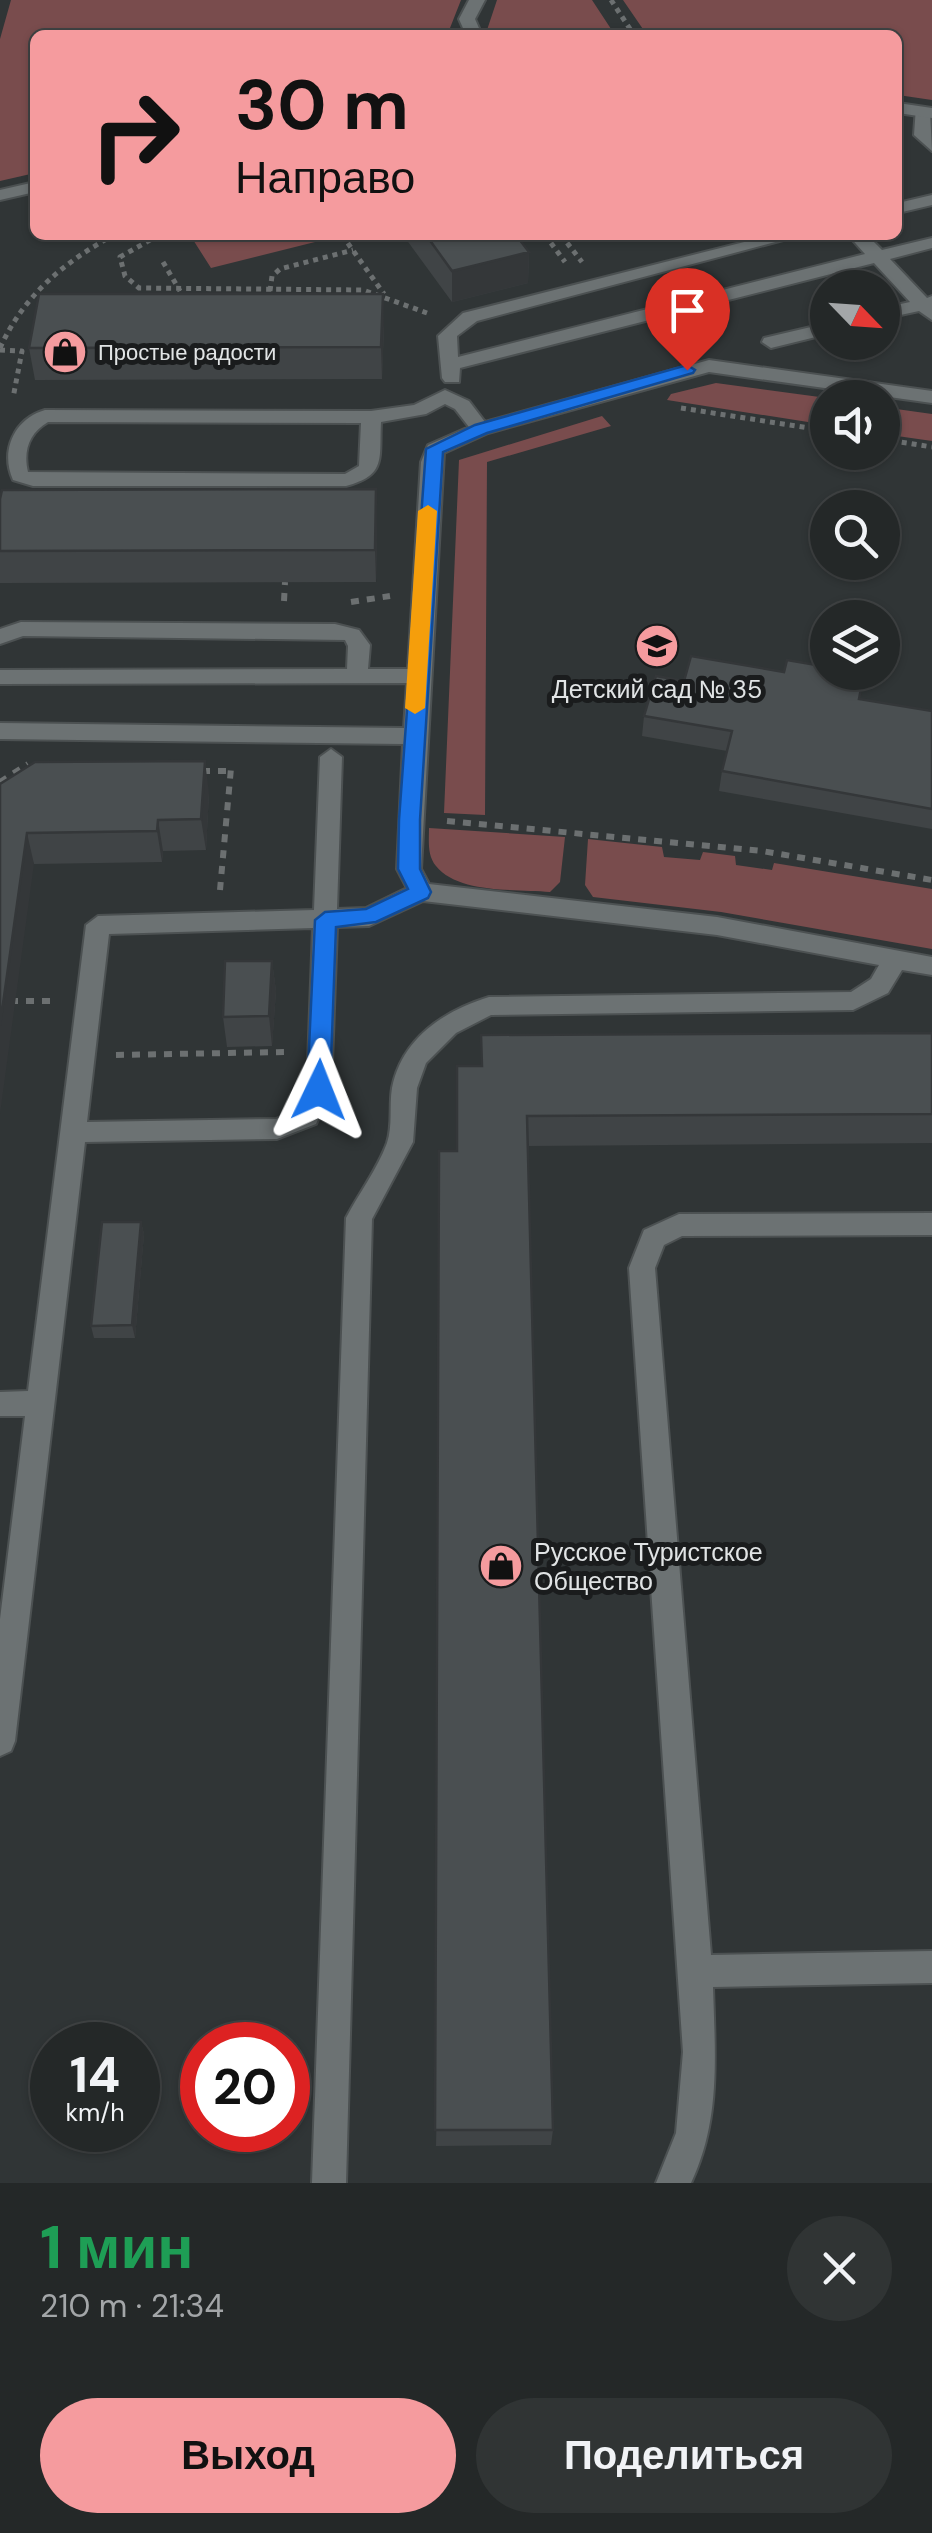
<!DOCTYPE html>
<html lang="ru">
<meta charset="utf-8">
<style>
body{margin:0;font-family:"DM Sans",sans-serif;background:#303434;color:#f1f3f6;height:100vh;display:flex;flex-direction:column;font-size:38px;white-space:nowrap}
*{box-sizing:border-box;margin:0}
p{font-size:32px;color:#a3a6a8}
.icon{flex:none;width:55px;height:55px;fill:none;stroke:currentColor;stroke-width:2;stroke-linecap:round;stroke-linejoin:round}
.map{position:relative;height:2183px;overflow:hidden}
.details{display:flex;flex-direction:column;background:#242828;flex:1}
.details>*{flex:none}
.hud{position:absolute;left:30px;top:30px;width:872px;height:210px;border-radius:15px;box-shadow:0 2px 8px #0004,0 0 0 2px #414445;background:#f59b9e;color:#111;overflow:hidden}
.needle{width:65px;rotate:115deg}
.controls{position:absolute;left:810px;top:270px;display:grid;gap:20px}
.controls a{display:grid;place-items:center;width:90px;height:90px;border-radius:50%;background:#242828;box-shadow:0 2px 8px #0004,0 0 0 2px #414445;font-size:50px}
.speed{position:absolute;left:30px;top:2022px;display:flex;gap:20px;font-size:50px;font-weight:700;text-align:center}
.speed>*{display:grid;place-content:center;width:130px;height:130px;border-radius:50%;background:#242828;box-shadow:0 2px 8px #0004,0 0 0 2px #414445;line-height:1}
.speed small{font-size:25px;font-weight:400}
.speed .limit{border:15px solid #d22;background:#fff;color:#111}
.pin{position:absolute;display:grid;place-items:center;width:85px;height:85px;color:#fff;margin:-102px -42px;border-radius:50% 50% 50% 0;rotate:-45deg;box-shadow:0 0 10px #0007}
.pin .icon{rotate:45deg}
.me{position:absolute;width:110px;margin:-55px;rotate:2deg;stroke-linejoin:round;filter:drop-shadow(0 0 8px #0008)}
.turn{display:flex;align-items:center;gap:35px;height:210px;padding:0 40px;font-size:45px}
.turn .icon{width:130px;height:130px;stroke-width:2.5}
.turn b{display:block;font-size:70px;line-height:85px}
.round{display:grid;place-items:center;flex:none;width:105px;height:105px;border-radius:52px;background:#303434}
.headline{display:flex;align-items:center;justify-content:space-between;height:170px;padding:0 40px}
h1{font-size:60px;font-weight:800;line-height:75px;color:#1e9e55}
.primary-button{display:flex;gap:20px;margin-top:auto;padding:20px 40px}
.primary-button a{flex:1;height:115px;border-radius:60px;background:#f59b9e;color:#111;font-size:40px;font-weight:800;line-height:115px;text-align:center}
.primary-button a+a{background:#303434;color:#f1f3f6}
.map>svg:first-child{display:block}
</style>
<div class="map">
<svg width="932" height="2183" viewBox="0 0 932 2183">
<rect width="100%" height="100%" fill="#303536"/>
<path fill="#794c4d" d="M11 0H461L450 28 455 35H35V173L0 181V39Z
M497 0H592L615 35H493L487 30Z
M623 0H932V100L898 95V35H647Z
M190 235H324L327 239 211 268Z
M716 383 827 398V425L667 400 671 394Z
M882 407 932 414V441L883 434Z
M602 416 611 426 487 462 485 815 444 813 459 460Z
M429 828 565 837 560 882 550 892C517 889 458 894 436 866 427 855 429 841 429 828Z
M588 839 662 847 664 857 700 860 703 852 735 856 736 865 772 870 774 863 932 889V949L721 912 593 897 585 885Z"/>
<g fill="none" stroke-linecap="round" stroke-linejoin="round">
<g stroke="#4c5152" stroke-width="4">
<path id="service" d="M916 107 930 111 932 151 914 135Z
M932 195V205L898 213V203Z
M772 235H802L477 321 457 336 458 357 865 254 848 235H867L882 250 932 238V248L890 259 927 298 932 296V320L919 311 882 319V308L910 302 874 263 460 368 459 382H445L442 378 438 336 463 313Z
M828 323V334L771 348 762 342 764 338Z
M709 360 932 391V403L709 372 488 433 444 453 421 869 429 884 717 917 932 957V975L902 970 888 993 853 1010 491 1015 456 1033 426 1063 417 1088 413 1142 372 1219 346 2183H312L346 1218C359 1193 377 1170 387 1143 393 1125 389 1106 392 1088 402 1038 444 1011 489 997L851 992 871 979 879 965 717 935 423 901 369 926 337 927 331 1090 316 1124 277 1139 85 1142 15 1741 11 1751 0 1756V1619L25 1416H0V1392L28 1391 86 925 98 916 314 910 320 757 331 749 342 757 337 909 366 908 407 888 397 869 403 744 0 739V723L404 728 407 683 0 684V670L347 669 348 646 345 640 23 636 0 644V629L21 622 335 624 359 630 370 645 368 669H408L421 462 428 445 469 427 455 409 445 404 426 414 381 422C379 459 387 475 346 486H33L13 480C0 451 14 419 45 410L371 411 414 405 445 390 469 401 485 422ZM48 422 361 423 359 466 345 474 28 472C23 451 29 433 48 422ZM313 928 307 1090 298 1110 276 1119 87 1122 109 934Z
M932 1213V1235L682 1236 664 1245 655 1268 711 1955 932 1951V1983L713 1987C715 2055 721 2120 691 2183H656L676 2133 683 2052 629 1268 644 1230 679 1214Z"/>
</g>
<g stroke="#4c5152" stroke-width="4">
<path id="minor" d="M469 0H485L475 19 482 35H466L459 19Z
M898 103 932 108V118L898 113Z
M35 182V192L0 200V190Z"/>
</g>
<path stroke="#6c7071" stroke-width="5" stroke-dasharray="5 5" stroke-linecap="butt" d="M611 0 634 35
M159 235 120 257 125 276 139 288 363 290 427 313
M342 235 384 294
M545 235 565 262
M561 235 582 262
M516 242 544 235
M163 262 180 291
M270 291 272 276 280 269 353 250
M0 348C24 295 64 262 114 235
M0 350 22 351 13 398
M681 408 828 431
M882 439 932 447"/>
<path stroke="#6c7071" stroke-width="6" stroke-dasharray="8 8" stroke-linecap="butt" d="M284 601 285 582
M351 602 390 596
M202 771H230
M0 782 28 764
M447 821 762 851 932 880
M220 890 231 768
M10 1001H53
M116 1055 284 1052"/>
<use href="#service" fill="#6c7273" fill-rule="evenodd"/>
<use href="#minor" fill="#6c7273" fill-rule="evenodd"/>
</g>
<path fill="#404446" d="M403 235H516L529 252 528 283 452 302Z
M384 326 382 379 35 380 29 348Z
M0 499 377 521 376 582 0 583Z
M684 681 859 699 932 711V829L719 791 722 771 727 751 642 736 644 716Z
M0 784 209 793 206 850 163 851 162 862 34 864Z
M272 961 276 991 272 1046 227 1047 223 1017Z
M932 1033V1143L528 1146 553 2130 551 2145 436 2146 457 1151 481 1066Z
M141 1222 144 1234 135 1338H94L91 1326Z"/>
<path fill="#343739" d="M708 235H725L708 239Z
M529 252 528 283 452 302V271Z
M383 294 384 326 382 379 381 347Z
M376 489 377 521 376 582 375 550Z
M205 761 209 793 206 850 201 819Z
M158 820 163 851 162 862 157 831Z
M27 833 34 864 0 1114V1025Z
M272 961 276 991 272 1046 269 1016Z
M141 1222 144 1234 135 1338 132 1325Z"/>
<path fill="#4a4f51" stroke="#343739" stroke-width="2.5" d="M426 235H516L529 252 452 271Z
M39 294H383L381 347 29 348Z
M376 489 375 550 0 551V499L2 490Z
M691 656 784 672 787 660 828 667V672L864 673 859 699 932 711V809L722 771 732 731 644 716 656 676 684 681Z
M205 761 201 819 158 820 157 831 27 833 0 1025V784L35 762Z
M225 961H272L269 1016 223 1017Z
M932 1033V1114L527 1116 553 2130H435L439 1151H457V1066H482L481 1035Z
M102 1222H141L132 1325 91 1326Z"/>
<path fill="#1a73e8" stroke="#114b97" stroke-width="2.5" d="M687 365 695 370 693 373 487 433 443 452 420 820V869L431 892 428 898 376 922 336 927 330 1090 327 1096H311L307 1090 315 920 325 912 366 909 408 889 398 869 399 820 426 449 475 425Z"/>
<path fill="#f59e0b" d="M428 505 437 511 425 708 415 714 405 708 418 511Z"/>
<defs>
<g id="shop-disc" transform="scale(2.25)"><circle r="9.5" fill="#f59b9e" stroke="#1a1c1d"/><path d="M-5-2.5h2.3a2.7 3.5 0 0 1 5.4 0H5L5.5 6h-11ZM-1.5-2.5h3a1.5 2.3 0 0 0-3 0Z" fill="#111"/></g>
<g id="school-disc" transform="scale(2.25)"><circle r="9.5" fill="#f59b9e" stroke="#1a1c1d"/><path d="M0-5L7-2L0 1L-7-2ZM-4 1L0 2.5L4 1V4Q0 6-4 4Z" fill="#111"/></g>
</defs>
<g fill-rule="evenodd">
<use href="#shop-disc" x="65" y="352"/>
<use href="#school-disc" x="657" y="646"/>
<use href="#shop-disc" x="501" y="1566"/>
</g>
<g text-anchor="middle" stroke-width="10" stroke-linejoin="round" paint-order="stroke">
<g font-size="22" fill="#e1e4e5" stroke="#1a1c1d" text-anchor="start">
<text x="98" y="360">Простые радости</text>
</g>
<g font-size="25" fill="#e1e4e5" stroke="#1a1c1d">
<text x="657" y="698">Детский сад № 35</text>
<text x="534" y="1561" text-anchor="start">Русское Туристское<tspan x="534" dy="29">Общество</tspan></text>
</g>
</g>
</svg>
<div class="controls">
<a><svg class="needle" viewBox="-14 -14 28 28"><path d="M0-13l5 13h-10z" fill="#e53935"/><path d="M0 13l5-13h-10z" fill="#a3a6a8"/></svg></a>
<a><svg class="icon" aria-label="sound" viewBox="0 0 24 24"><path d="M4 9h4l5-4v14l-5-4H4zM17 9q2 3 0 6"/></svg></a>
<a><svg class="icon" aria-label="search" viewBox="0 0 24 24"><circle cx="10" cy="10" r="6"/><path d="M15 15l6 6"/></svg></a>
<a><svg class="icon" aria-label="layers" viewBox="0 0 24 24"><path d="M12 4l9 5-9 5-9-5zM3 14l9 5 9-5"/></svg></a>
</div>
<div class="speed"><div>14<small>km/h</small></div><div class="limit">20</div></div>
<div class="pin" style="left:687px;top:370px;background:#d93025"><svg class="icon" aria-label="arrive" viewBox="0 0 24 24"><path d="M6 21V4h12l-3 4 3 4H6"/></svg></div>
<svg class="me" style="left:319px;top:1090px" viewBox="-20 -20 40 40"><path d="M0-17L14 15 0 8-14 15z" fill="#1a73e8" stroke="#fff" stroke-width="4"/></svg>
<div class="hud">
<div class="turn"><svg class="icon" aria-label="right" viewBox="0 0 24 24"><path d="M7 20v-9h11M14 6l5 5-5 5"/></svg><div><b>30 m</b>Направо</div></div>
</div>
</div>
<section class="details">
<div class="headline"><div><h1>1 мин</h1><p>210 m · 21:34</p></div><a class="round"><svg class="icon" aria-label="close" viewBox="0 0 24 24"><path d="M6 6l12 12M18 6L6 18"/></svg></a></div>
<div class="primary-button"><a>Выход</a><a>Поделиться</a></div>
</section>
